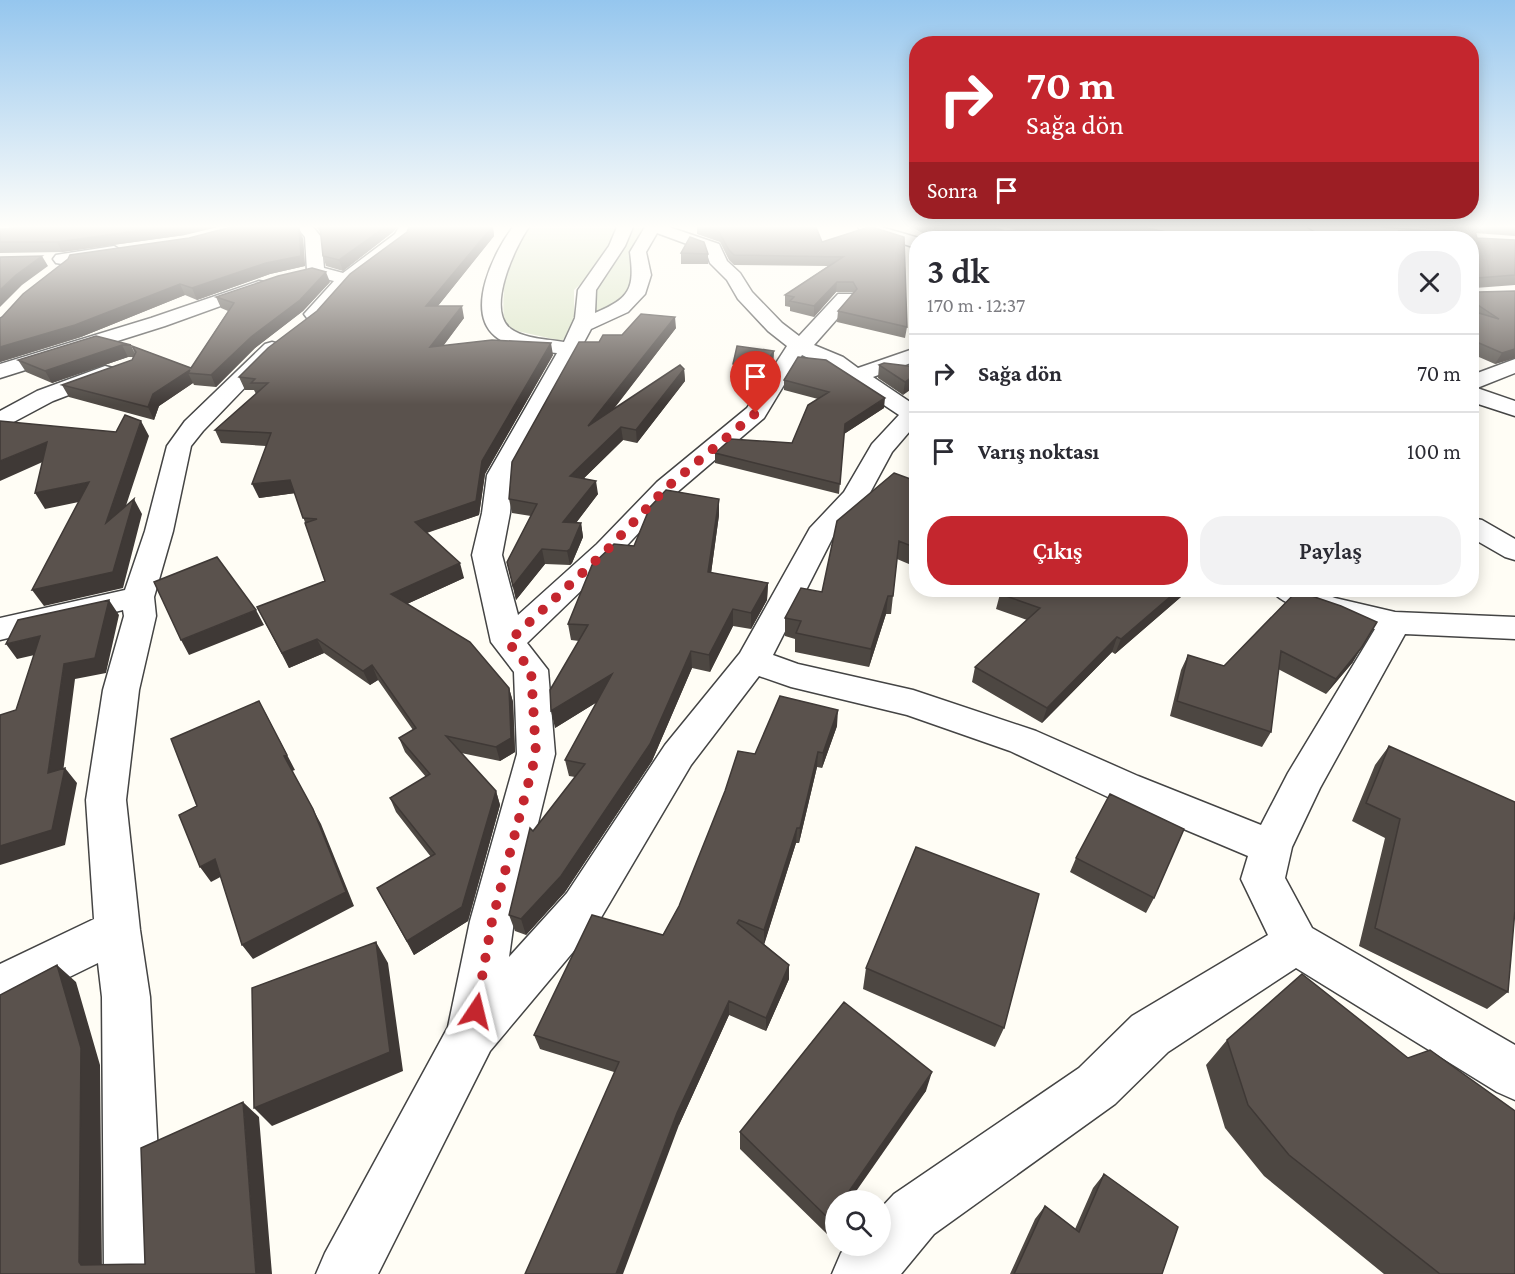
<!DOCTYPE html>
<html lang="tr">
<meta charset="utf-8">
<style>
body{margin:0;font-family:"Crimson Pro",serif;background:#f2f2f3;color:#2b2b33;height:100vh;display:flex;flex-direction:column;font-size:22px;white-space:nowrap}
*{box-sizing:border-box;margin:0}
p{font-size:20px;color:#7c7c81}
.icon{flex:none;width:33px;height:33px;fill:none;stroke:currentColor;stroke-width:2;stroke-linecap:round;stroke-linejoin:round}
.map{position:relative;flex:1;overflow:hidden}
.drawer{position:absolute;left:909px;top:231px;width:570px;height:366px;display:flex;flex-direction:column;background:#fff;border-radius:24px;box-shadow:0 3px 15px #0003}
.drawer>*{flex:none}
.top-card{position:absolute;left:909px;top:36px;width:570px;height:183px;border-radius:24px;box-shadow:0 3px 15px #0003;background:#c4262e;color:#fff;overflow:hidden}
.buttons{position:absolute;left:825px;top:1190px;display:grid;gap:12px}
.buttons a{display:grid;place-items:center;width:66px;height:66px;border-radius:50%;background:#fff;box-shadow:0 3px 15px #0003;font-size:30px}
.pin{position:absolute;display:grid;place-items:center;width:51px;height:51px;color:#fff;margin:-62px -26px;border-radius:50% 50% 50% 0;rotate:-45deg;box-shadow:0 0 6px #0007}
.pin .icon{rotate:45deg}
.me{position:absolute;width:66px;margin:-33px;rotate:10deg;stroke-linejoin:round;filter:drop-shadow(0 0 4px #0008)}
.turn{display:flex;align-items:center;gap:21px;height:126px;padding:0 18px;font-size:27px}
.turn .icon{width:78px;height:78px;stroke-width:2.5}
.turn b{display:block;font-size:42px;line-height:51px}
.then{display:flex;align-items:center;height:57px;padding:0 18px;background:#0003;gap:12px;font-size:22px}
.round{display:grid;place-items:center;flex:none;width:63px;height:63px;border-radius:24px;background:#f2f2f3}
.summary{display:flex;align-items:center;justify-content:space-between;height:102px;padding:0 18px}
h1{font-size:36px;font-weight:600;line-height:45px}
.action{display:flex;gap:12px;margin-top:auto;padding:12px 18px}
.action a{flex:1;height:69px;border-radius:24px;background:#c4262e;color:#fff;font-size:24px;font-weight:600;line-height:69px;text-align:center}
.action a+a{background:#f2f2f3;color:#2b2b33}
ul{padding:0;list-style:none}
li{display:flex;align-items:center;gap:18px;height:78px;padding:0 18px;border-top:2px solid #e1e1e2}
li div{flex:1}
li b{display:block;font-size:22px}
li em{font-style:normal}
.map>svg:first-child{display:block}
</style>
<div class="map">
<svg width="1515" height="1274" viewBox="0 0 1515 1274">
<rect width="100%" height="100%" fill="#fffdf5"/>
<path fill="#d9e3c4" d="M531 227H617C610 248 591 276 574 290V326L562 341 517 331 504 323C502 291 504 248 531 227Z
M631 227H643L644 236 633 249 630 259 634 267 629 296 597 315 593 310 594 287C612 270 624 250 631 227Z"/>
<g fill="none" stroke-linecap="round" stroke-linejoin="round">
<g stroke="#444" stroke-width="3">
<path id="minor" d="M297 227H313L321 237 324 268 343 273 395 234 399 227H415L408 240 352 283 321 318H307L304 314 334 281 310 275 307 271 305 237Z
M513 227H529C515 247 485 310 511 329 525 339 547 339 564 342L575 318 578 290 609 246 617 227H633L625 246 596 290 595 313C630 298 635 289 630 252L645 227H669L719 244 727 261 740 273 752 292 782 323 799 336 838 294H852L854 298 852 302 814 345 843 357 858 368 916 348V361L873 377 916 406V424L892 452 865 502 833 537 773 655 798 664 913 690 1036 731 1138 776 1261 825 1288 773 1375 629C1353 623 1281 609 1272 590H1314L1335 598 1395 612 1515 617V639L1405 634 1320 788 1292 847 1285 878 1312 928 1515 1045V1100L1497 1092 1296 968 1168 1052 1115 1104 934 1234 901 1274H832L841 1253 848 1245H880V1209L894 1194 1079 1068 1132 1016 1268 935 1241 879 1248 856 1110 798 1010 751 907 715 791 687 759 676 691 765 599 921 490 1051 378 1274H316L325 1253 448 1027 470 921 517 754 514 672 491 642 472 555 482 513 487 475 557 353C539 351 510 349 495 336 465 311 494 252 513 227ZM657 233 706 251 710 263 727 280 738 299 768 331 787 346 747 408 657 482 597 544 518 615 502 555 510 513 513 475 591 329 628 312 645 294 651 275 646 252ZM802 355 827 367 899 415 872 444 844 492 810 528 740 653 665 745 567 893 509 957 514 921 555 754 548 670 527 643 617 556 675 494 764 418Z
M858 227H881L919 238H916V248L860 230Z
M1308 227H1372L1451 233 1459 238H1398L1316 232Z
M114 246 122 251 120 255 62 264 56 263 53 259 56 255 62 254Z
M259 281 265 282 268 286 265 290 165 326 0 378V364L151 318Z
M272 342 279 344 282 348 279 352 203 431 191 446 173 531 154 597 156 616 139 690 126 800 140 930 150 997 164 1274H104L102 997 98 963 0 1011V964L94 919 86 800 103 690 124 616 123 610 0 640V618L125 590 145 531 167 446 185 421 265 344Z
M1515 359V373L1477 388 1515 401V416L1472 402V375Z
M105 366 113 368 116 373 113 378 53 401 8 425 0 427V411L37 391Z
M1472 518 1482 520 1515 539V560L1505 557 1472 538Z"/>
</g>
<use href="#minor" fill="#fff" fill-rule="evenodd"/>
</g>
<path fill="#4d4742" d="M316 227H397L393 232 343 271 326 266 323 256 321 233Z
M409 227H493L494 236 438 306 464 318 444 345 553 355 485 474 479 515 427 533 464 578 407 604 509 688 513 702 515 752 500 761 461 753 496 791 500 805 468 921 414 955 377 888 431 857 396 812 390 798 426 777 405 752 399 738 413 730 378 680 370 685 324 653 289 668 257 607 325 581 295 493 259 498 266 446 221 443 215 430 256 394 254 390H245L239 377 317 311 407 232Z
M697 227H816L822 242 869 227 907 327 905 338 837 322 838 311 853 293 852 292H836L814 317 790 311V307L785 306V295L828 266 734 265 729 260 720 242 697 234Z
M912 227H992L1005 231 1016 230 1005 227H1143L1195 238H931Z
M1419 227H1515V236L1475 233 1477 238 1515 240V285L1475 288V290L1478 292 1515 291V358L1495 364 1472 354V238L1446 230 1418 228Z
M0 229 185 235 62 252 0 253Z
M303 238 305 266 270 274 197 300 185 295 81 337 0 362V318Z
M681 253 708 254V264H681Z
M330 282 303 311 255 348 216 387 194 385 193 383 159 406 154 420 69 397 62 385 132 360 133 357H128L52 383 26 372 18 360 96 336 131 345 135 354 132 346 191 368 228 311 221 308 216 297Z
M676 328 613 410 684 369 685 381 637 443 623 440 583 479 598 494 576 523H581L583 537 572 563 570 565 545 564 516 600 507 562 531 516 512 513 509 499 599 342 622 335Z
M774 351 773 363 760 383 734 376 733 364Z
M798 357 884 408 844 434 839 494 715 463V453L792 443 818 399 784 390V380Z
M879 365 916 367 903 395 878 378Z
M916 481V567L897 559 891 614H886L869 667 795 652V639L785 636V618L822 592Z
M719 515 711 573 768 583 767 600 751 629 733 626 710 672 692 668 652 761 565 892 526 935 515 931 509 915 533 831 575 777 569 776 565 760 597 702 555 728 579 641 571 640 568 624 634 546Z
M1189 590 1115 654 1112 652 1042 723 972 682 975 667 1027 620 996 609 1000 594Z
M1297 591 1353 662 1326 694 1278 669 1271 732 1262 747 1170 716 1181 670 1188 655 1224 666Z
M837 726 822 768 817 767 799 843H796L764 944 789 965V979L766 1031 729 1015 679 1125 614 1072 540 1049 534 1035 663 935 679 906 755 754Z
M1389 746 1508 992 1487 1009 1359 946 1385 838 1352 821 1375 765Z
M1076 858 1154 898 1146 913 1070 872Z
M866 968 1004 1028 995 1047 863 989Z
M1227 1040 1515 1274H1384L1264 1176 1225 1128 1206 1065Z
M926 1091 836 1200V1221L827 1234 740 1149V1132Z
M1104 1174 1162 1274H1010L1035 1219 1045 1206 1075 1229 1093 1188Z"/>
<path fill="#3f3936" d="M166 227H218L185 235 62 252 57 242Z
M385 227H397L393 232 343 271 339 260Z
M492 227H493L494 236 429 317 426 306Z
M1469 227H1475L1472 233 1464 236Z
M299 228 303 238 305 266 270 274 197 300 192 288 266 263Z
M42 256 48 266 22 285 0 307V290L16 275Z
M326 272 330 282 303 311 255 348 216 387 211 375 251 337Z
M837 282 836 292 814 317V306Z
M180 284 185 295 81 337 0 362V347Z
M462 306 464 318 433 359 430 347Z
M675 317 676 328 590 439 588 426Z
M551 343 553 355 485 474 479 515 419 535 415 522 482 461Z
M122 345 128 357 52 383 45 371Z
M1515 349V358L1495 364 1502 353Z
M774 351 773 363 760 383V371Z
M684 369 685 381 637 443 636 430Z
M190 370 188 373 193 383 159 406 154 420 148 407 153 394Z
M916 374V386L903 395 905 382Z
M885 398 884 408 844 434 839 494 845 424Z
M141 421 149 436 115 539 106 523Z
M621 427 623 440 572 490 570 476Z
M47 442 56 456 0 481V461Z
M290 480 296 493 259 498 252 484Z
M596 481 598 494 566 536 563 522Z
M89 482 98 498 45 509 35 493Z
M134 499 142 514 123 588 44 606 32 590Z
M719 499V515L709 588 708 572Z
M581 523 583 537 572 563 570 565 567 551Z
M542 549 545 564 516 600 513 586Z
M460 563 464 578 396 609 391 594Z
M768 583 767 600 751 629V613Z
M1178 590H1189L1115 654 1121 639Z
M888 596 886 614 869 667 871 649Z
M109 600 119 615 106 673 75 679 61 788 48 773 64 664Z
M733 609V626L710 672 709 655Z
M256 610 264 625 189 655 181 640Z
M40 636 52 651 17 659 6 644Z
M1117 637 1112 652 1042 723 1047 708Z
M317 639 324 653 289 668 282 653Z
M1362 647 1353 662 1326 694 1336 679Z
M691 651 692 668 652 761 565 892 526 935 521 919Z
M372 665 378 680 370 685 363 671Z
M612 674 615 691 555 728 551 711Z
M509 688 513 702 515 752 500 761 496 747Z
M259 701 295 770 292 771 321 824 354 906 253 959 242 945 284 756Z
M838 710 837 726 822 768 823 753Z
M818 752 817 767 799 843 800 828Z
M65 768 77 783 65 845 0 865V846Z
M496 791 500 805 468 921 414 955 407 941Z
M797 828 796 843 764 945V930Z
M215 859 226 874 211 882 200 867Z
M376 942 388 963 403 1071 272 1126 254 1108Z
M57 965 76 982 100 1065 102 1274 81 1265 79 1262Z
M789 965V979L766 1031V1018Z
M729 1001V1015L679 1125 623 1274H616L677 1113Z
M932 1072 926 1091 850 1200H843Z
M243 1102 259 1117 272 1274H256Z
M836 1210V1221L827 1234 829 1219Z"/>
<path fill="#5a524d" stroke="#3f3936" stroke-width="1.5" d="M23 227H166L57 242H0V229Z
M231 227H299V228L301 256 266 263 192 288 180 284 75 325 0 347V318L2 317 23 294 68 259 70 255 189 238Z
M320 227H385L339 260 323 256Z
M409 227H492L426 306H462L430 347 492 340 551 343 482 461 476 501 415 522 460 563 391 594 470 642 509 688 511 738 496 747 446 736 496 791 462 907 407 941 377 888 435 854 390 798 430 774 399 738 416 728 372 665 363 671 317 639 282 653 257 607 325 581 305 523 317 519 303 518 290 480 252 484 271 433 215 430 268 383H251L255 379 239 377 268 348 317 311 350 274 407 232Z
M702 227H816L822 242 869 227H872L904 237 907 327 838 311 857 289 853 282H837L814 306 790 301 794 297 785 295 843 257 734 255 729 250 719 232Z
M928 227H992L1005 231 1030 229 1029 227H1143L1195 238H947Z
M1465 227H1469L1468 230 1475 231 1477 238 1515 240V275L1477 278 1475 280V290L1478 292 1515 291V349L1502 353 1472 340V311L1499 319 1472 301V238H1383L1399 231 1465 230Z
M690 237 704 242 708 254 681 253Z
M42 256 16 275 0 290V257Z
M312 268 326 272 300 300 251 337 211 375 188 373 190 370 153 394 148 407 62 385 132 360 136 352 132 346 191 368 234 303 216 297 278 276Z
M641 314 675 317 588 426 680 365 684 369 636 430 621 427 570 476 596 481 563 522 581 523 570 549 567 551 542 549 513 586 507 562 537 504 509 499 512 462 579 342H599L603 335H622Z
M96 336 131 345H122L45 371 18 360Z
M737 346 774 351 760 371 733 364Z
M798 357 826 360 885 398 845 424 840 484 715 453 731 439 792 443 808 405 829 392 784 380Z
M884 363 916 367V374L905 382 879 365Z
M1472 396 1477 397 1472 405Z
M125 415 141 421 106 523 134 499 113 572 32 590 89 482 35 493 47 442 0 461V421L116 432Z
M894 473 916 481V548L899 541 893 596H888L871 649 796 633 801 621 785 618 801 588 822 592 837 521Z
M666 490 719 499 708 572 768 583 751 613 733 609 709 655 691 651 650 744 561 876 521 919 509 915 530 828 533 831 585 764 565 760 612 674 551 711 550 690 588 625 568 624 592 565 614 544 634 546 650 507Z
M217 557 256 610 181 640 154 582Z
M1003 590H1178L1121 639 1117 637 1047 708 975 667 1040 608 1000 594Z
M1297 591 1341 606 1377 622 1362 647 1336 679 1281 651 1271 732 1177 701 1188 655 1224 666Z
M109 600 95 658 64 664 48 773 65 768 52 830 0 846V715L16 710 40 636 6 644 18 620Z
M780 696 838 710 823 753 818 752 800 828H797L764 930 739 920 737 923 789 965 766 1018 729 1001 677 1113 616 1274H525L619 1062 534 1035 592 915 663 935 679 906 725 791 738 751 755 754Z
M259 701 287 755 284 756 313 809 346 892 242 945 215 859 200 867 179 815 197 806 171 739Z
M1389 746 1515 802V910L1508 992 1375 928 1400 819 1366 803Z
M1110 794 1184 829 1154 898 1076 858Z
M916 847 1039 894 1004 1028 866 968Z
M376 942 390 1052 254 1108 252 988Z
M57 965 81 1048 79 1262 81 1265 145 1264 141 1148 243 1102 256 1274H0V995Z
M1302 974 1408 1058 1430 1050 1515 1111V1274H1440L1289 1155 1248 1105 1227 1040Z
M844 1002 932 1072 843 1200H836V1210L829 1219 740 1132Z
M1104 1174 1178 1227 1162 1274H1014L1045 1206 1079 1232Z"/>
<linearGradient id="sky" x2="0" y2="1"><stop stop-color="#95c6ee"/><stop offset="0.56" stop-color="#fffefa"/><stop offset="1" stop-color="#fffefa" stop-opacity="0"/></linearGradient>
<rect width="1515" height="405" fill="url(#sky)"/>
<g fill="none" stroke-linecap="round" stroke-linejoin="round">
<path stroke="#c4262e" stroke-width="10" stroke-dasharray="0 18" d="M476 1011 492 921 536 754 531 670 508 642 607 550 666 488 756 413"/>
</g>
</svg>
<div class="buttons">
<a><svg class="icon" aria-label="search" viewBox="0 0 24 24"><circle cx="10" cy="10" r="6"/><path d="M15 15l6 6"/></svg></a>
</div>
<div class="pin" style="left:756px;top:413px;background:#d93025"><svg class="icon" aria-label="arrive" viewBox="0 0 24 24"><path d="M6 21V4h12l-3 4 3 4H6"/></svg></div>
<svg class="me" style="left:476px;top:1011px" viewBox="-20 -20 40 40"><path d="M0-17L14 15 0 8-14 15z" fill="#c4262e" stroke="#fff" stroke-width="4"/></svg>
<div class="top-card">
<div class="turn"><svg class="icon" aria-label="right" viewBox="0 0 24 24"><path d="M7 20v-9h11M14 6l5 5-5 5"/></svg><div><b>70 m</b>Sağa dön</div></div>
<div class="then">Sonra<svg class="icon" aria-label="arrive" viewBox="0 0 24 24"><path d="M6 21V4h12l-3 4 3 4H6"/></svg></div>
</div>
<section class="drawer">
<div class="summary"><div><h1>3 dk</h1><p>170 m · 12:37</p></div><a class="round"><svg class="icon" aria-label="close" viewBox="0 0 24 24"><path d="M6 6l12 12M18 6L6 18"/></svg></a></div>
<ul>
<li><svg class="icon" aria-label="right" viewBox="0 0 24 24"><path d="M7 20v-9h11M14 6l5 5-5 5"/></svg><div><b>Sağa dön</b></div><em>70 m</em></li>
<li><svg class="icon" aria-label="arrive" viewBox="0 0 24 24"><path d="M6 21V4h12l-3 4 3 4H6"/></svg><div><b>Varış noktası</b></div><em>100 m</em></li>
</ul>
<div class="action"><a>Çıkış</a><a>Paylaş</a></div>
</section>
</div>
